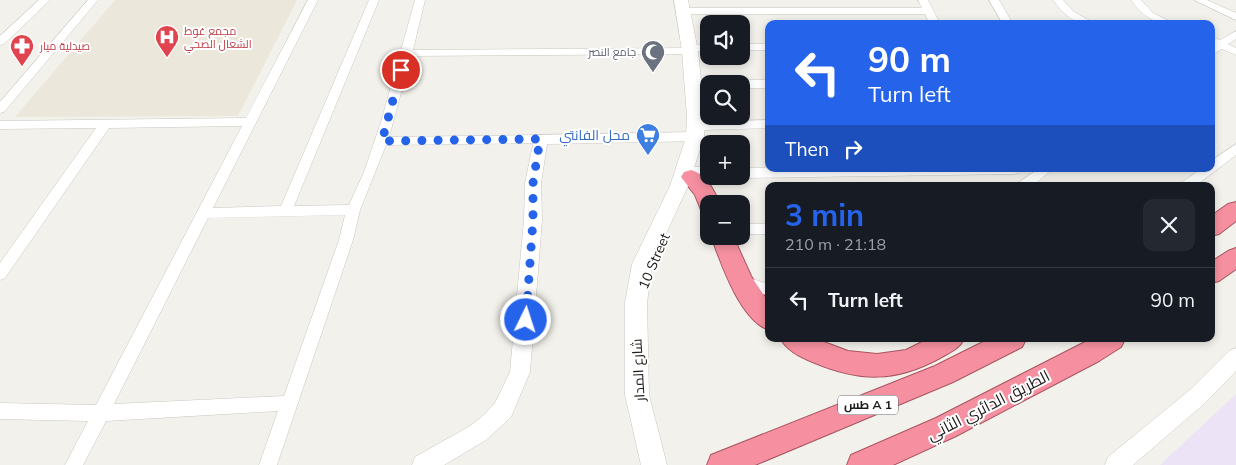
<!DOCTYPE html>
<meta charset="utf-8">
<style>
body{margin:0;font-family:Mulish,Cairo,sans-serif;background:#242831;color:#f1f3f6;height:100vh;display:flex;flex-direction:column;font-size:19px;white-space:nowrap}
*{box-sizing:border-box;margin:0}
p{font-size:16px;color:#9ea1a6}
.icon{flex:none;width:28px;height:28px;fill:none;stroke:currentColor;stroke-width:2;stroke-linecap:round;stroke-linejoin:round}
.map{position:relative;flex:1;overflow:hidden}
.details{position:absolute;left:765px;top:182px;width:450px;height:160px;display:flex;flex-direction:column;background:#171b24;border-radius:10px;box-shadow:0 2px 8px #0003}
.details>*{flex:none}
.guide{position:absolute;left:765px;top:20px;width:450px;height:152px;border-radius:10px;box-shadow:0 2px 8px #0003;background:#2563eb;color:#fff;overflow:hidden}
.tools{position:absolute;left:700px;top:15px;display:grid;gap:10px}
.tools a{display:grid;place-items:center;width:50px;height:50px;border-radius:10px;background:#171b24;box-shadow:0 2px 8px #0003;font-size:25px}
.pin{position:absolute;display:grid;place-items:center;width:42px;height:42px;color:#fff;margin:-21px;border:2px solid #fff;border-radius:50%;box-shadow:0 1px 5px #0007}
.me{position:absolute;width:55px;margin:-28px;rotate:4deg;stroke-linejoin:round;filter:drop-shadow(0 0 4px #0008)}
.turn{display:flex;align-items:center;gap:18px;height:105px;padding:0 20px;font-size:22px}
.turn .icon{width:65px;height:65px;stroke-width:2.5}
.turn b{display:block;font-size:35px;line-height:42px}
.then{display:flex;align-items:center;height:48px;padding:0 20px;background:#0003;gap:10px;font-size:19px}
.round{display:grid;place-items:center;flex:none;width:52px;height:52px;border-radius:10px;background:#242831}
.overview{display:flex;align-items:center;justify-content:space-between;height:85px;padding:0 20px}
h1{font-size:30px;font-weight:700;line-height:38px;color:#2563eb}
ul{padding:0;list-style:none}
li{display:flex;align-items:center;gap:15px;height:65px;padding:0 20px;border-top:1px solid #363941}
li div{flex:1}
li b{display:block;font-size:19px}
li em{font-style:normal}
.map>svg:first-child{display:block}
</style>
<div class="map">
<svg width="1236" height="465" viewBox="0 0 1236 465">
<rect width="100%" height="100%" fill="#f3f1eb"/>
<path fill="#ede3f7" d="M1236 394V465H1160Z"/>
<path fill="#ebe7da" d="M115 0H297L238 116 15 117Z"/>
<g fill="none" stroke-linecap="round" stroke-linejoin="round">
<g stroke="#c9c7c1" stroke-width="1">
<path id="minor" d="M39 0H50L4 44 0 45V36Z
M88 0H98L4 112 0 113V102Z
M308 0H318L213 208 281 206 369 0H379L294 206 349 205 364 172 381 122 415 0H425L413 50 690 48 695 45H709V51H695L690 54 411 56 389 137 540 135 546 139 540 143 386 145 360 210 353 240 277 465H259L278 411 106 421 83 465H65L88 421 0 419V403L96 405 242 126 109 128 5 278 0 280V263L96 128 0 129V121L246 118ZM345 215 339 240 284 396 114 404 208 218Z
M918 0H928L940 24H930L925 14H687L682 11 687 8H922Z
M989 0H999L1013 24H1003Z
M1053 0H1063L1074 12 1096 24C1074 24 1066 17 1053 0Z
M1131 0H1141L1153 13 1175 24C1154 24 1143 16 1131 0Z
M1194 0H1207L1236 13V20Z
M1236 31V39L1228 44 1236 48V55L1222 49 1211 55V47L1213 45 1211 44V37L1220 40Z
M741 44H769V50H741Z
M709 80 714 84H709V88L699 89 693 85 695 82Z
M741 80H769V88H741V84H736Z
M769 120V128L704 130 698 126 704 122Z
M1236 144V155L1195 186H1180L1181 183 1201 169H1211V161Z
M693 167H709L710 176 688 175 687 172 688 169Z
M741 168 1020 169V170L1018 173 1014 174 741 178 737 176H741Z
M1038 169H1053L1032 186H1017L1018 183Z
M741 224H769V234H741Z
M742 276 769 284V296L737 286 735 282 737 278Z"/>
</g>
<g stroke="#c9c7c1" stroke-width="1">
<path id="tertiary" d="M695 132 700 133 703 137 700 141 547 144 541 183 542 220 530 372 511 417 486 440 444 465H412L415 457 470 426 484 415 495 403 510 372 524 220 525 183 535 135Z
M1236 348V371L1205 403 1133 465H1105L1108 457 1191 389 1229 351Z"/>
</g>
<g stroke="#c9c7c1" stroke-width="1">
<path id="secondary" d="M674 0H688L698 51 705 117 704 137 688 186 652 264 647 303 649 395 667 465H641L625 395V303L632 264 670 186 686 137 687 117 682 51Z"/>
</g>
<g stroke="#a85561" stroke-width="2">
<path id="trunk" d="M691 170C706 174 714 190 720 204H709V212L701 210 695 195 681 177 684 172Z
M1236 202V221L1219 234 1211 236V216L1228 204Z
M711 236H733L751 276 769 303V330C740 320 721 263 711 236Z
M1236 248V269L1219 281 1211 283V262L1228 251Z
M781 339H816L848 351 877 354 906 350 928 339H964C959 349 950 352 940 358 896 382 861 382 815 363 802 358 787 351 781 339Z
M989 339H1026L1022 347 953 382 755 465H707L711 455 935 366Z
M1091 339H1125L1121 347 1099 361 956 436 893 465H847L851 455 936 418Z"/>
</g>
<use href="#minor" fill="#fff" fill-rule="evenodd"/>
<use href="#tertiary" fill="#fff" fill-rule="evenodd"/>
<use href="#secondary" fill="#fff" fill-rule="evenodd"/>
<use href="#trunk" fill="#f690a0" fill-rule="evenodd"/>
</g>
<g fill="none" stroke-linecap="round" stroke-linejoin="round">
<path stroke="#2563eb" stroke-width="9" stroke-dasharray="0 16.2" d="M401 70 382 141 540 139 533 183V220L526 320"/>
</g>
<defs>
<g id="hospital-pin" transform="scale(1.25)"><path d="M0 17L-7.5 6A9.5 9.5 0 1 1 7.5 6Z" fill="#e0444e" stroke="#fff"/><path d="M-5-5h3v3.5h4V-5h3V5h-3V1.5h-4V5h-3Z" fill="#fff"/></g>
<g id="pharmacy-pin" transform="scale(1.25)"><path d="M0 17L-7.5 6A9.5 9.5 0 1 1 7.5 6Z" fill="#e0444e" stroke="#fff"/><path d="M-2-6h4v4h4v4h-4v4h-4v-4h-4v-4h4Z" fill="#fff"/></g>
<g id="mosque-pin" transform="scale(1.25)"><path d="M0 17L-7.5 6A9.5 9.5 0 1 1 7.5 6Z" fill="#6b7280" stroke="#fff"/><path d="M3.5-4.9A6 6 0 1 0 3.5 4.9A5 5 0 1 1 3.5-4.9Z" fill="#fff"/></g>
<g id="supermarket-pin" transform="scale(1.25)"><path d="M0 17L-7.5 6A9.5 9.5 0 1 1 7.5 6Z" fill="#3f7fe0" stroke="#fff"/><path d="M-6-5.5h2.5l.6 2H6L4.5 2H-2.5L-4.4-4H-6ZM-1.5 3.2a1.3 1.3 0 1 0 .1 0ZM3 3.2a1.3 1.3 0 1 0 .1 0Z" fill="#fff"/></g>
</defs>
<g fill-rule="evenodd">
<use href="#hospital-pin" x="167" y="37"/>
<use href="#pharmacy-pin" x="22" y="46"/>
<use href="#mosque-pin" x="653" y="52"/>
<use href="#supermarket-pin" x="648" y="135"/>
</g>
<g text-anchor="middle" stroke-width="4" stroke-linejoin="round" paint-order="stroke">
<g font-size="11" fill="#be3a42" stroke="#fff" text-anchor="start">
<text x="184" y="35">مجمع غوط<tspan x="184" dy="13">الشعال الصحي</tspan></text>
<text x="40" y="50">صيدلية ميار</text>
</g>
<g font-size="11" fill="#5b616d" stroke="#fff" text-anchor="end">
<text x="636" y="56">جامع النصر</text>
</g>
<rect fill="#fff" stroke="#605f5e" stroke-width="1" x="838" y="395.5" width="60" height="19" rx="4"/>
<g font-size="12" font-weight="bold" fill="#1c1b19">
<text x="868" y="409">طس A 1</text>
</g>
<g font-size="14" fill="#366cbe" stroke="#fff" text-anchor="end">
<text x="630" y="140">محل الفانتي</text>
</g>
<g font-size="14" fill="#1c1b19" stroke="#fff">
<text transform="translate(654 261) rotate(-67)" y="5">10 Street</text>
<text transform="translate(638 370) rotate(-93)" y="5">شارع المدار</text>
</g>
<g font-size="16" fill="#1c1b19" stroke="#fff">
<text transform="translate(988 405) rotate(-27)" y="6">الطريق الدائري الثاني</text>
</g>
</g>
</svg>
<div class="tools">
<a><svg class="icon" aria-label="sound" viewBox="0 0 24 24"><path d="M4 9h4l5-4v14l-5-4H4zM17 9q2 3 0 6"/></svg></a>
<a><svg class="icon" aria-label="search" viewBox="0 0 24 24"><circle cx="10" cy="10" r="6"/><path d="M15 15l6 6"/></svg></a>
<a>+</a>
<a>−</a>
</div>
<div class="pin" style="left:401px;top:70px;background:#d93025"><svg class="icon" aria-label="arrive" viewBox="0 0 24 24"><path d="M6 21V4h12l-3 4 3 4H6"/></svg></div>
<svg class="me" style="left:526px;top:320px" viewBox="-20 -20 40 40"><circle r="17" fill="#2563eb" stroke="#fff" stroke-width="3"/><path d="M0-11L8 9 0 5-8 9z" fill="#fff"/></svg>
<div class="guide">
<div class="turn"><svg class="icon" aria-label="left" viewBox="0 0 24 24"><path d="M17 20v-9H6M10 6l-5 5 5 5"/></svg><div><b>90 m</b>Turn left</div></div>
<div class="then">Then<svg class="icon" aria-label="right" viewBox="0 0 24 24"><path d="M7 20v-9h11M14 6l5 5-5 5"/></svg></div>
</div>
<section class="details">
<div class="overview"><div><h1>3 min</h1><p>210 m · 21:18</p></div><a class="round"><svg class="icon" aria-label="close" viewBox="0 0 24 24"><path d="M6 6l12 12M18 6L6 18"/></svg></a></div>
<ul>
<li><svg class="icon" aria-label="left" viewBox="0 0 24 24"><path d="M17 20v-9H6M10 6l-5 5 5 5"/></svg><div><b>Turn left</b></div><em>90 m</em></li>
</ul>
</section>
</div>
